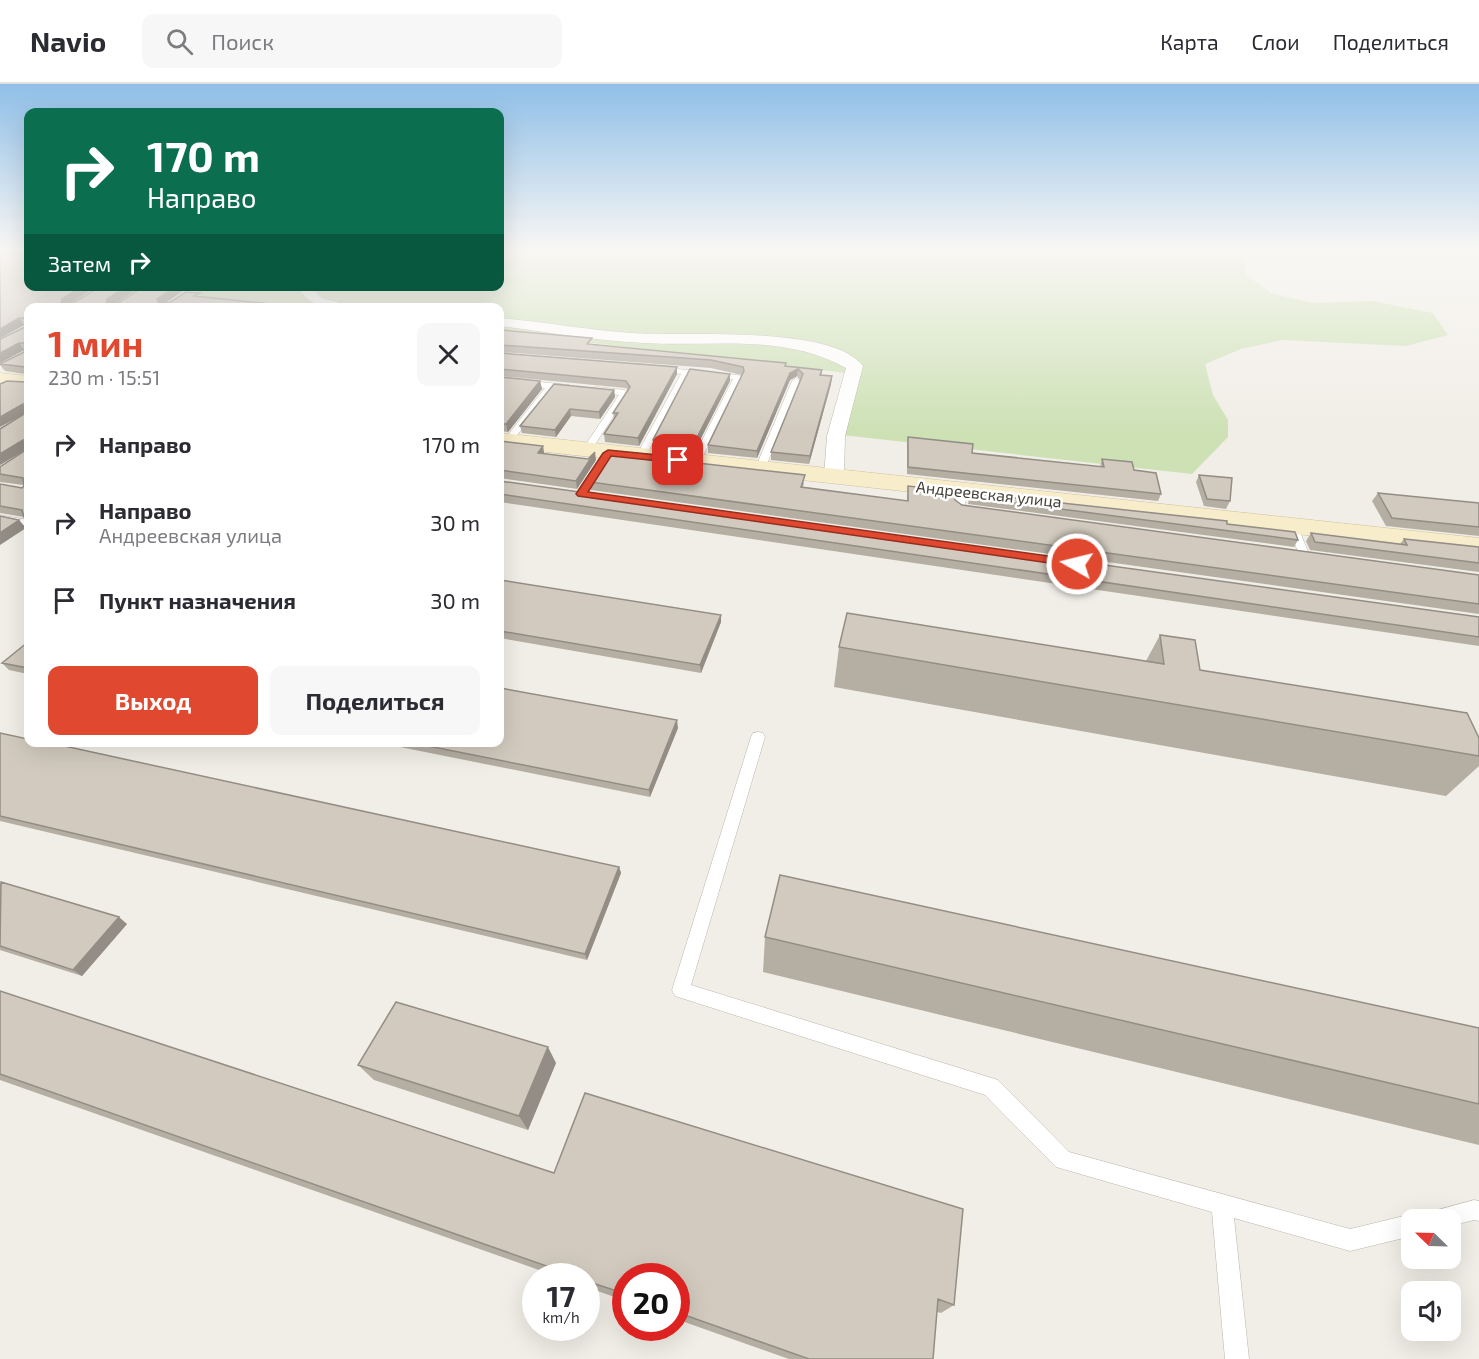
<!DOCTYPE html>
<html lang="ru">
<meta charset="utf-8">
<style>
body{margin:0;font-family:"Exo 2",sans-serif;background:#f7f7f7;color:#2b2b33;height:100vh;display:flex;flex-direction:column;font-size:22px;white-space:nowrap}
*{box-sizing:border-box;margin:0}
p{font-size:20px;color:#7c7c81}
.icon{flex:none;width:33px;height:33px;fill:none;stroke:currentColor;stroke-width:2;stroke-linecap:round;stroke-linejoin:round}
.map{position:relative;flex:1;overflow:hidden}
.details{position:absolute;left:24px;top:219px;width:480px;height:444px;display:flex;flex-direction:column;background:#fff;border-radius:12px;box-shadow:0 6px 24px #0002}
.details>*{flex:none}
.hud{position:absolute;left:24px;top:24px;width:480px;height:183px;border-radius:12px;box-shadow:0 6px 24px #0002;background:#0b6e4f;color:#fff;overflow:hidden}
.needle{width:39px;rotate:293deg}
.tools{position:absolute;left:1401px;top:1125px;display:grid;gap:12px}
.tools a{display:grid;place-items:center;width:60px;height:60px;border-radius:12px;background:#fff;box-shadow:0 6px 24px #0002;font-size:30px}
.speed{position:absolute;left:522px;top:1179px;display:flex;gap:12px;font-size:30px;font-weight:700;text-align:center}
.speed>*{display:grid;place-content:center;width:78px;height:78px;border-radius:50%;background:#fff;box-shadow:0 6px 24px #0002;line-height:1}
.speed small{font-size:15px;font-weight:400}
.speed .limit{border:9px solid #d22;background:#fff;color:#111}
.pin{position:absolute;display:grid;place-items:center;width:51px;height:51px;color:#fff;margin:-26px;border-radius:12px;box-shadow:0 3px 9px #0006}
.me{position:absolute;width:66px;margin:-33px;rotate:278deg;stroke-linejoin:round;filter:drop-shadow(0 0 4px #0008)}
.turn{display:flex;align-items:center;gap:21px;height:126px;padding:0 24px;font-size:27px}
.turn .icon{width:78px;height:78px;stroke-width:2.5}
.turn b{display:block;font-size:42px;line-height:51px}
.then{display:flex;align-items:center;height:57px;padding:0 24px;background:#0003;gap:12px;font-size:22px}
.round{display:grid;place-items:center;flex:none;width:63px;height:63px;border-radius:12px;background:#f7f7f7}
.summary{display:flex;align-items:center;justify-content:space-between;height:102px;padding:0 24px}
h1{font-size:36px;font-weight:700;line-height:45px;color:#e0492f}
.action{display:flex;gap:12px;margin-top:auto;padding:12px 24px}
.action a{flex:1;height:69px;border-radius:12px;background:#e0492f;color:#fff;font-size:24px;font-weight:700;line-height:69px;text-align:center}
.action a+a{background:#f7f7f7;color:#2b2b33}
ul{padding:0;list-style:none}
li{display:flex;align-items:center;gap:18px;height:78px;padding:0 24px}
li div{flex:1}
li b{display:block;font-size:22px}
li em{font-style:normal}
header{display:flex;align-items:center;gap:36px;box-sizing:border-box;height:84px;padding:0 30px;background:#fff;border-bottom:2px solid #e1e1e2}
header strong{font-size:28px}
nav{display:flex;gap:33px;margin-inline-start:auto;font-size:21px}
.search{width:420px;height:54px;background:#f7f7f7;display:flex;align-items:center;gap:15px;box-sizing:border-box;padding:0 21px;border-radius:12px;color:#7c7c81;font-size:22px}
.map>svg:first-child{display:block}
</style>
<header>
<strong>Navio</strong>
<div class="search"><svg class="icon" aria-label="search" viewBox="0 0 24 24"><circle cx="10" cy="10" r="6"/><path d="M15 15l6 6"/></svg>Поиск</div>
<nav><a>Карта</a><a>Слои</a><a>Поделиться</a></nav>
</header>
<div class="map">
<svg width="1479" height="1275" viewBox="0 0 1479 1275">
<rect width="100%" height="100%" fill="#f1eee7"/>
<path fill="#cde1b5" d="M500 167H1250L1246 170 1245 190 1271 209 1312 219 1372 217 1433 229 1448 251 1406 262 1282 256 1241 265 1205 280 1213 311 1228 336V353L1192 390 842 351 854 290 500 248V224H290L183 211 199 202H500Z"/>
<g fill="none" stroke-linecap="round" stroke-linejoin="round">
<g stroke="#bcb6ab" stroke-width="1">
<path id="lane" d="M195 202H204L171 224H162Z
M657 283 738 291 742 293 699 380 691 378 733 295 688 290 646 372 641 375 636 372 681 290 657 287Z
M500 294 569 301 573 304 569 307 553 305 511 359 508 360 503 357 545 304 500 298Z
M796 294 800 297 765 385 757 387 755 385 792 297Z
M597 303 625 306 629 309 590 368 587 369 582 366 619 311 594 308V304Z
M605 367 613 369 585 412H577L576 410Z
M962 404 967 407 965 422 978 424V428L960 427 955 424 957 407Z
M0 431 28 436V442L0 437Z
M1293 440 1298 443 1309 470 1308 472H1300L1299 470 1288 443Z
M758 648 763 649 765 653 691 901 998 996 1069 1068 1350 1145 1412 1130 1420 1136H1412V1152L1350 1167 1234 1134 1249 1275H1225L1212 1128 1056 1083 985 1011 675 912 672 906 751 653 753 649Z
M1474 1116 1479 1117V1137L1474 1136 1450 1142V1136H1424L1427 1129Z"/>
</g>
<g stroke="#bcb6ab" stroke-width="1">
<path id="street" d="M301 202H315L314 206 322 214 348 221 350 224C329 224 314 225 300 207Z
M500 234C544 238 588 246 632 249 682 253 832 240 863 282L845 352 844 393 841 397H827L824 393 827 352 846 284C784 249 713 263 645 259 596 257 548 248 500 242Z"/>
</g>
<g stroke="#ccbf9c" stroke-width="1">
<path id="secondary" d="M0 289 28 292V304L0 301Z
M500 349 1479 454V470L500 363Z"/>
</g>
<use href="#lane" fill="#fff" fill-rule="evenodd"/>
<use href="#street" fill="#fff" fill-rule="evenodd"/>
<use href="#secondary" fill="#f8edcb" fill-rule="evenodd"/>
</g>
<path fill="#b5aea3" d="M4 167H28L71 219 142 202 116 219 190 202 165 219 202 213 310 224H28V439L24 433 0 429V400L22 404 24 402V401L0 398V383L24 367 0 381V345L24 330 25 290 5 287 0 281 24 268V266L0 279 25 243V241L0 254 26 170 25 169Z
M500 246 592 261 786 279V282L822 286V291L832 292 831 300 809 380 771 376V368L800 296 797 292 790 296 757 374 708 369V361L742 291 711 284 500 268Z
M500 269 677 290 639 362 605 358 604 350 614 335 613 329 628 306 626 304 500 292Z
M500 293 540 297 542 305 508 348 500 347Z
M730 297 694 368 653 363V356Z
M614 306 615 313 600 335 571 332 556 353 522 349 520 342Z
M908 353 972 369 1100 383 1102 375 1134 386 1161 410 1158 417 907 390V360Z
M500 357 543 362 544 370 596 376 577 405 500 394Z
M1199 391 1230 417 1226 425 1204 422 1196 398Z
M500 397 1479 533V562L500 418Z
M590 398H804L803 403 907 417 908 402 955 416 962 421 1479 491V530L591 406Z
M970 409 1227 440 1298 456 1294 463 968 420Z
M1378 409 1479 419V452L1386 442 1372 417Z
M1311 449 1400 460 1404 455 1479 463V488L1310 466 1306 457Z
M500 496 721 531V538L701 589 500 554Z
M1160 551 1200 586 1479 654V682L1446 712 834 603 839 563 1146 577Z
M28 558V590L9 586 2 579Z
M678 644 650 713 375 658H500Z
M0 649 619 783 621 789 587 876 0 737Z
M0 799 127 840 82 892 0 866Z
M765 853 1479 944V1061L763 888Z
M0 907 954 1221 941 1229 937 1228 933 1275H789L676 1235V1192H626V1217L586 1203V1192H556L0 996Z
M556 979 528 1046 374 996 358 981Z"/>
<path fill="#938d85" d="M83 202H98L66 222 61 219 62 215Z
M128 202H142L111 222 106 219 107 215Z
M177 202H190L161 222V224L157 215Z
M19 234 24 241 0 254V245Z
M19 259 24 266 0 279V269Z
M677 283V290L639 362 638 354Z
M798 285 797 292 790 296 757 374V367L790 289Z
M730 290V297L694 368 693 361Z
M832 292 831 300 809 380 810 372Z
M540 297 542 305 508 348 506 340Z
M614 306 615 313 600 335 599 328Z
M23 320 28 328 0 343V333Z
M570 325 571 332 556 353 555 346Z
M23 356 28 364 0 381V370Z
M543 362 544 370 538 369Z
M595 368 596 376 577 405 576 397Z
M28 430V439L24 433Z
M19 436 26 444 0 461V449Z
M721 531V538L701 589 700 581Z
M677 636 678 644 650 713 649 706Z
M619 783 621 789 587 876 585 870Z
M119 833 127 840 82 892 73 886Z
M548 963 556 979 528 1046 519 1032Z"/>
<path fill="#d2cabe" stroke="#938d85" stroke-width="1.5" d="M25 167H28V202H83L62 215 61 219H73L101 202H128L107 215 106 219H118L145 202H177L157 215 159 219H169L186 208 200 209 194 212 310 224H28V430L24 433 22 426 0 422V400L22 404 24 402 23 394 0 390V383L24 367 23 356 0 370V345L24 330 23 320 0 333V300L7 297 25 298V283L0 280 24 268 25 259H19L0 269V255L25 243V234H19L0 245V169L26 170Z
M500 246 592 254 587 260 786 279 785 282 822 286 820 291 832 292 810 372 771 368 803 290 798 285 790 289 757 367 708 361 744 287 743 283 711 276 500 261Z
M500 269 677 283 638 354 604 350 618 329H613L630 303 626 297 500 285Z
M690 285 730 290 693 361 653 356Z
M500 293 540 297 506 340H500Z
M554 300 614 306 599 328 570 325 555 346 520 342Z
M908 353 973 360 972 369 1104 383 1102 375 1132 378 1134 386 1156 389 1161 410 908 383Z
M500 357 543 362 538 369 588 375 595 368 576 397 500 386Z
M609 369 805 391 801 403 908 417V402L956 407 955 416 962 421 1479 491V520L590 398Z
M1199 391 1232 394 1230 417 1207 415Z
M500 397 1479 533V553L500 410Z
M970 409 1227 437V440L1295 448 1298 456 969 413Z
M1378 409 1479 419V443L1392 434Z
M0 432 19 436 0 449Z
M1311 449 1407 461 1404 455 1479 463V479L1315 458Z
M500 496 721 531 700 581 500 547Z
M847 529 1164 580 1160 551 1195 556 1200 586 1467 629 1479 654V672L839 563Z
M28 558V584L2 579Z
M500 604 677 636 649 706 408 658H500Z
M0 649 28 655V658H46L619 783 585 870 0 732Z
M780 791 1479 944V1020L765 853Z
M1 798 119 833 73 886 0 862Z
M0 907 554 1089 585 1009 963 1125 954 1221 938 1215 933 1275H809L676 1228V1192H626V1210L586 1197V1192H575L0 990Z
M396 918 548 963 519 1032 358 981Z"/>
<linearGradient id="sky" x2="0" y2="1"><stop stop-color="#8fbfe8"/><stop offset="0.48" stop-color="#f9f7f4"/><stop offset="1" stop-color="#f9f7f4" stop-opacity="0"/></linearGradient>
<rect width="1479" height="346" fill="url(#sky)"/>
<path fill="#e0492f" stroke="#922f1f" stroke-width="1.5" d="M608 366 678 373 682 376 678 379 611 372 588 408 1077 476 1083 480 1077 483 578 412 576 410 603 369Z"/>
<g text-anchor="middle" stroke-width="5" stroke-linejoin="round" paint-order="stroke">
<g font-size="16" fill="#443f37" stroke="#fff">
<text transform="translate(989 410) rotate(6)" y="6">Андреевская улица</text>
</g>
</g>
</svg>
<div class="tools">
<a><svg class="needle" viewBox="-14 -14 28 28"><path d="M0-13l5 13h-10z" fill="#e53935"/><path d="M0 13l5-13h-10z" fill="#7c7c81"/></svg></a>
<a><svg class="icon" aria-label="sound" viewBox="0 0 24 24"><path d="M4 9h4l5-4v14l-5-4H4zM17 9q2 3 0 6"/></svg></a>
</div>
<div class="speed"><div>17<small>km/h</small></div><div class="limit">20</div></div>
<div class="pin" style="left:678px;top:376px;background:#d93025"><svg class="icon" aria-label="arrive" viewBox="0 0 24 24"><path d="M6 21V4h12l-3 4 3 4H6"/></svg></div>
<svg class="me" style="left:1077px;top:480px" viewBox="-20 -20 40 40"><circle r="17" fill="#e0492f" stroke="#fff" stroke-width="3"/><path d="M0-11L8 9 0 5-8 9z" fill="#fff"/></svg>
<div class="hud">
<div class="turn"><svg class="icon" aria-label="right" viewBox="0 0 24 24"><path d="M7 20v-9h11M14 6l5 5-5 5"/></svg><div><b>170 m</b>Направо</div></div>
<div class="then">Затем<svg class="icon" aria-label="right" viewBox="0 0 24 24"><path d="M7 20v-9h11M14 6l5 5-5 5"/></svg></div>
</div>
<section class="details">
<div class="summary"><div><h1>1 мин</h1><p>230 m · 15:51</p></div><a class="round"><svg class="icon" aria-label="close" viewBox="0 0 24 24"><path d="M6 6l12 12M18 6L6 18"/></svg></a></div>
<ul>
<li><svg class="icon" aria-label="right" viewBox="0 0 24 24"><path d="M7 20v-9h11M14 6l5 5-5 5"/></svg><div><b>Направо</b></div><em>170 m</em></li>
<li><svg class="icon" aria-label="right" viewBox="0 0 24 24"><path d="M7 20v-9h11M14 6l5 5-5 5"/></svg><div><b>Направо</b><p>Андреевская улица</p></div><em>30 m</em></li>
<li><svg class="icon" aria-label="arrive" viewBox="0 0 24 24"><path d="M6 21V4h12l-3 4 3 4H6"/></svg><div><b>Пункт назначения</b></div><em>30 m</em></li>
</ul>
<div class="action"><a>Выход</a><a>Поделиться</a></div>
</section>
</div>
